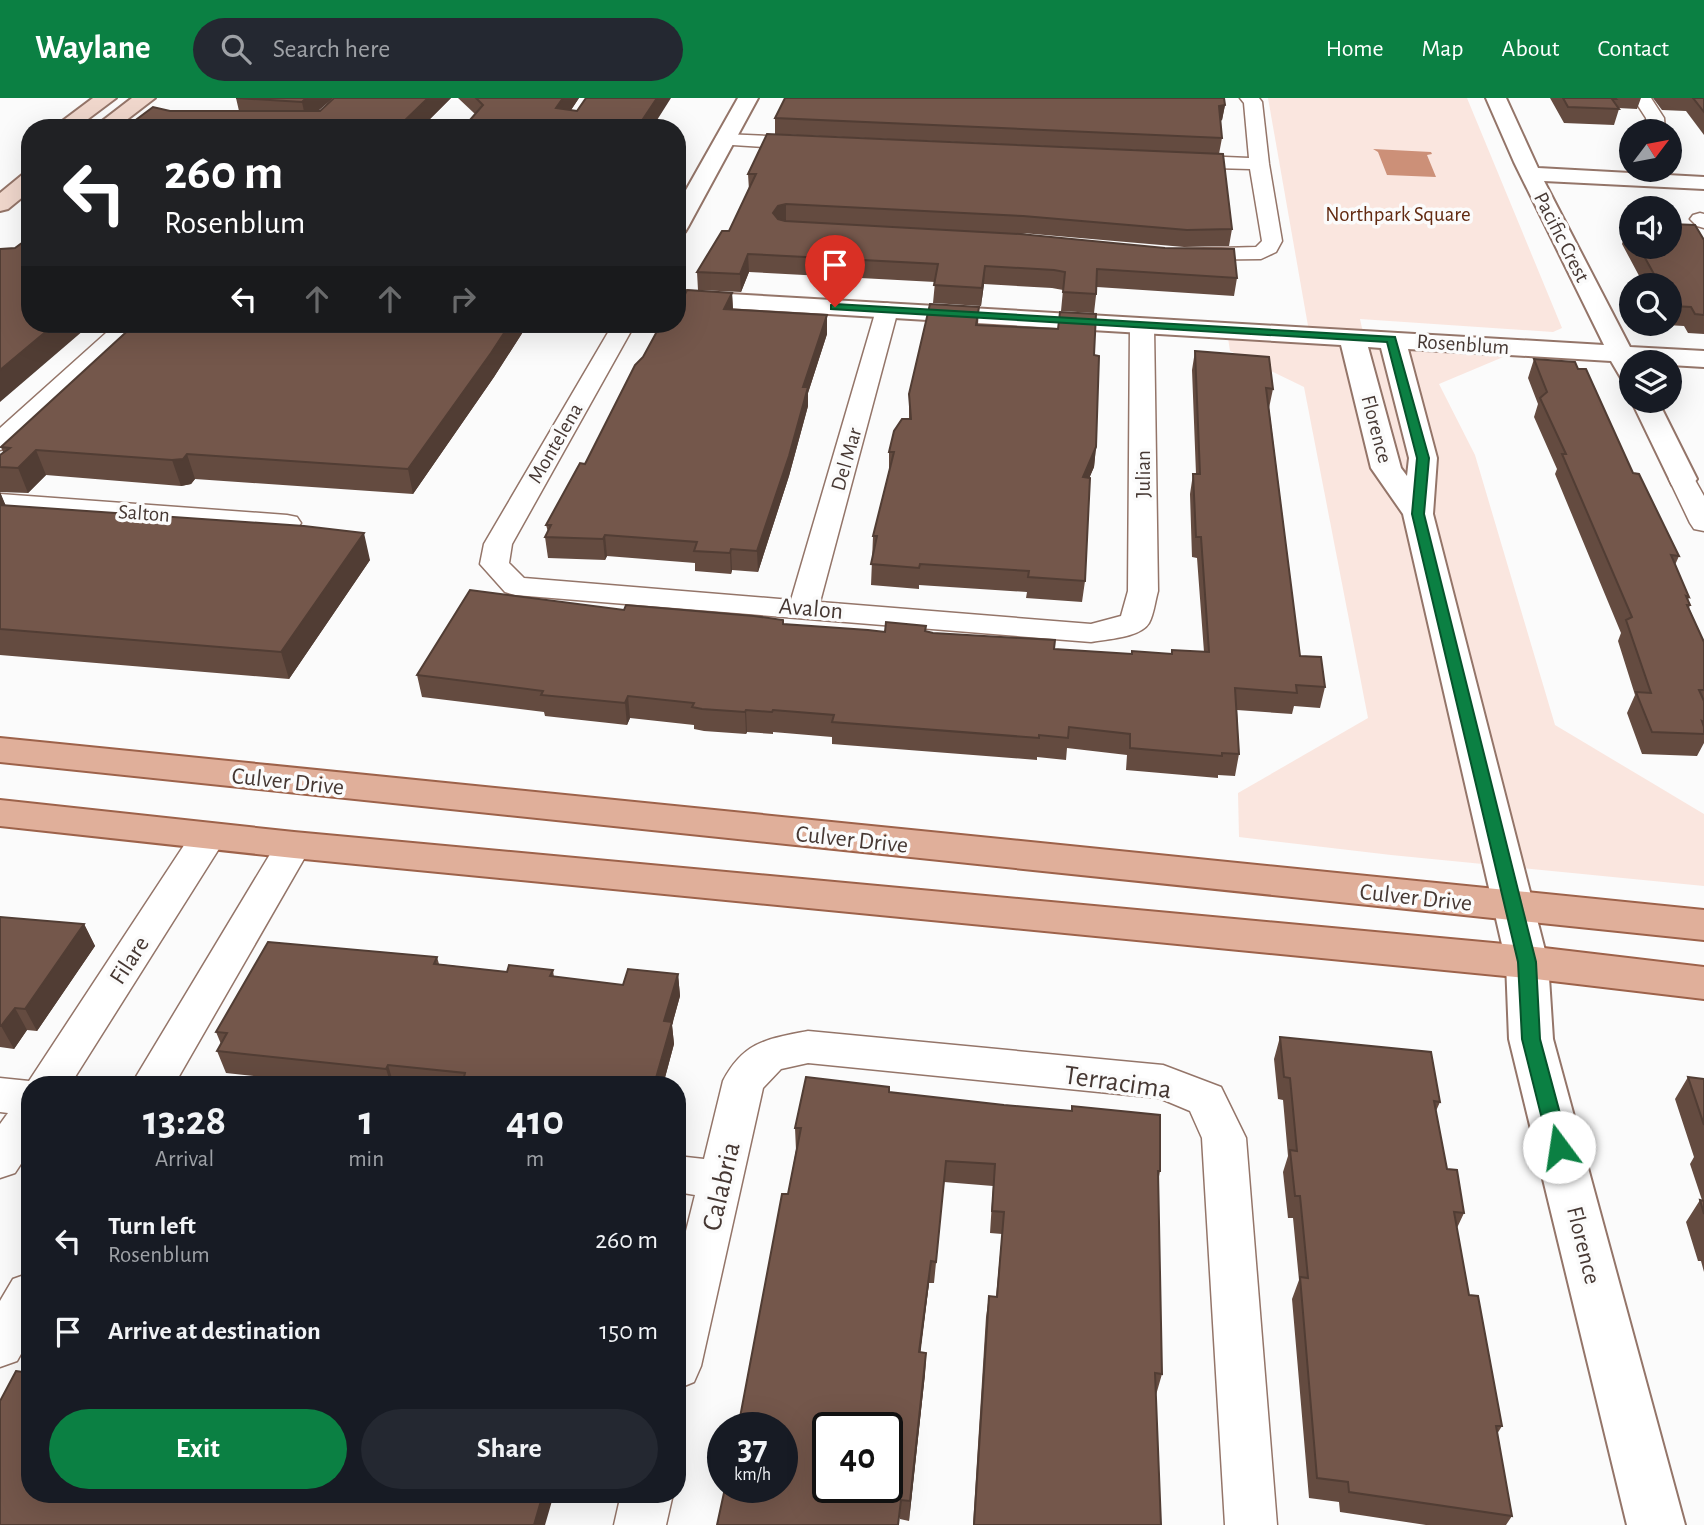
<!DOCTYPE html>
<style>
body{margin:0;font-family:"Alegreya Sans",sans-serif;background:#242831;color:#f1f3f6;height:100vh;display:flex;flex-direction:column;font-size:26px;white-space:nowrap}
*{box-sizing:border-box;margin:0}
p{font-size:23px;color:#9ea1a6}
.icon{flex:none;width:38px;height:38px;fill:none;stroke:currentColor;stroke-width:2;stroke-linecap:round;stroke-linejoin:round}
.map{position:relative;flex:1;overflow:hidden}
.sheet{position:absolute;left:21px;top:978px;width:665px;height:427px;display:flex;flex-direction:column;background:#171b24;border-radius:28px;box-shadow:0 7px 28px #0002}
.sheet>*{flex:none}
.top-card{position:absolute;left:21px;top:21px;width:665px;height:214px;border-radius:28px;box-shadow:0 7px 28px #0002;background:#202124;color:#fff;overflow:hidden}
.needle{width:46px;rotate:58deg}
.controls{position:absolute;left:1619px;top:21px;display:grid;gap:14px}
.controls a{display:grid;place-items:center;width:63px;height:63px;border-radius:50%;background:#171b24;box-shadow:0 7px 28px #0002;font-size:35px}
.speed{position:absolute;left:707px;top:1314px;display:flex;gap:14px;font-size:35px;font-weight:700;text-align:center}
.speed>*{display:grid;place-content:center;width:91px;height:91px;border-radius:50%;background:#171b24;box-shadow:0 7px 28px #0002;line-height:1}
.speed small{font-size:18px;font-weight:400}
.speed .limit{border:4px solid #111;border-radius:10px;background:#fff;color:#111}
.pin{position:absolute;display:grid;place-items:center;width:60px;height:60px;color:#fff;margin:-72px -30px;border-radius:50% 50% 50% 0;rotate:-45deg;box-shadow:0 0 7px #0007}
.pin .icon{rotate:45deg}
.me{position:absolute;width:77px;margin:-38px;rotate:346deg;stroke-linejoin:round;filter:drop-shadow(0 0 5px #0008)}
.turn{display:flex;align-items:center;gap:24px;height:147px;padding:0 28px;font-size:32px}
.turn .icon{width:91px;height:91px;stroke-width:2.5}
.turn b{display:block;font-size:49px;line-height:60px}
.lanes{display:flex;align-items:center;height:66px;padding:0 28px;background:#0003;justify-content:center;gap:35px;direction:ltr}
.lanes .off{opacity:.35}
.eta{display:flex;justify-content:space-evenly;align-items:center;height:119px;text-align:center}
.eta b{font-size:42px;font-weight:700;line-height:49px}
.action{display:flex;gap:14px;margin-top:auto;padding:14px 28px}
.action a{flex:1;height:80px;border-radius:42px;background:#0b8043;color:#fff;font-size:28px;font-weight:700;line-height:80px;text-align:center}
.action a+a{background:#242831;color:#f1f3f6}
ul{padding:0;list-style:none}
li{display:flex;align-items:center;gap:21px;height:91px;padding:0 28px}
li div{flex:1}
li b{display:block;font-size:26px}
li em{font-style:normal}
header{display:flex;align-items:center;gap:42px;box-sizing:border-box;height:98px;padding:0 35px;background:#0b8043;color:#fff}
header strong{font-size:33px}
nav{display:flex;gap:38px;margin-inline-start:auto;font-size:24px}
.search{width:490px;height:63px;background:#242831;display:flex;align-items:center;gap:18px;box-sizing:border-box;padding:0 24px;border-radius:38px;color:#9ea1a6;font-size:26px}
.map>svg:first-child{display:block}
</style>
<header>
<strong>Waylane</strong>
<div class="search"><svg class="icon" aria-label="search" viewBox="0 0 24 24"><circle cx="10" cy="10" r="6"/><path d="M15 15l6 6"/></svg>Search here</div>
<nav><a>Home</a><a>Map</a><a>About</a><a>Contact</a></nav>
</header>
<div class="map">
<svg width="1704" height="1427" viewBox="0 0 1704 1427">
<rect width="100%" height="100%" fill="#fbfbfb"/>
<path fill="#fae6df" d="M1268 0H1467L1562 230 1553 234 1360 221 1366 248 1508 257 1439 286 1475 357 1555 627 1704 716V788L1391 757 1239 739 1238 695 1368 620 1304 289 1230 253 1228 240 1311 245Z"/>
<path fill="#cc9078" d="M1373 51 1431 54 1432 56 1427 57 1436 79 1387 77 1378 54Z"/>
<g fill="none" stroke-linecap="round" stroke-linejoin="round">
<g stroke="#947569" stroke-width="3">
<path id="minor" d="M1240 0H1259L1262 4 1269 66 1282 143 1276 154 1261 161 1179 162 1176 157 1179 152 1187 151 1256 149 1262 143 1250 71 1178 69 1169 63 1178 57 1249 60 1244 5Z
M1633 0H1651L1664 20 1665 33H1647L1646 20Z
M724 36 811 40 820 46 811 52 717 46 715 42 717 38Z
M1700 115 1704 116V130L1697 128 1690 121 1693 117Z
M887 205 895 207 898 212 820 504 1091 526 1121 518 1128 493 1130 228 1134 223H1150L1154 228 1158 493C1155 503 1154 516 1149 525 1140 540 1106 541 1091 544L515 497 505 494 480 466 484 446 613 226H635L512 446 509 465 524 480 791 502 876 212 879 207Z
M116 226H140L9 349 0 352V330Z
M1682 373 1691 375 1704 398V433L1694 431 1690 425 1669 381 1673 375Z
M0 396 287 417 297 419 301 425 297 431 287 433 0 412Z
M209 726 222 729 227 738 70 987H30V1052L15 1075 0 1080V1026L8 1015 0 1014V980L29 983 196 729Z
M294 735 307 738 312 747 174 987H131L281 738Z
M808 933 1163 967 1221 989 1246 1040 1277 1427H1225L1202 1040 1190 1013 1159 1000 808 965 781 971 763 990 701 1268 694 1284 677 1291V1169L695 1097 677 1094V1058L704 1061 723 983C744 943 768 941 808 933Z
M30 1175V1240L17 1263 0 1269V1203L13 1181Z
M621 1396H673L666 1427H614Z"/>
</g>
<g stroke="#947569" stroke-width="4">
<path id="tertiary" d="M738 0H758L688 129 685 134 677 136V108Z
M1486 0H1506L1538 70 1704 79V91L1544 83 1630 249 1704 253V269L1670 267V264H1631L1630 282 1621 280 1611 263 1408 251 1437 360 1433 416 1548 864 1553 941 1685 1427H1627L1509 941 1506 864 1403 416 1371 370 1341 247 677 207V193L1604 247 1514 64ZM1368 249 1381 250 1409 360 1407 378 1401 370Z
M1631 302 1658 303 1697 381 1692 387 1682 390 1672 387Z"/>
</g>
<g stroke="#947569" stroke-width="4">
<path id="secondary" d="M93 0H116L76 30H53Z
M132 0H155L116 30H93Z
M30 76V93L8 111 0 113V95L22 77Z"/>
</g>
<g stroke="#9d624a" stroke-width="4">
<path id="primary" d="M0 640 1704 812V842L0 664Z
M0 702 294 734 1527 848 1704 869V901L1527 880 294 760 0 728Z"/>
</g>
<use href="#minor" fill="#fff" fill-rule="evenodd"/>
<use href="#tertiary" fill="#fff" fill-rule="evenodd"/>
<use href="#secondary" fill="#f0d7cc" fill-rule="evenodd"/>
<use href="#primary" fill="#e0af9a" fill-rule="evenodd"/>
</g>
<path fill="#644b40" d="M236 0H333L318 13H320L334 0H451L421 30H125L170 13H239Z
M458 0H579L571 12 475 16Z
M1550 0H1641L1637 11 1618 10 1619 11 1614 27 1564 25Z
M1653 0H1704V37L1686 13 1662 12Z
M1225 7 1222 22 1220 23 1222 40 1219 56 1232 131 1229 148 1184 149 1022 135 1237 180 1234 198 1097 189 1094 215 1061 213 1063 192 1052 190 984 186 981 208 933 205 935 184 749 174 741 194 698 192 697 174 729 133 749 92 748 76 1137 52 775 36V20Z
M1627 129H1631V149H1670L1704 142V236L1688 235 1684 228 1666 227 1665 226H1670V187H1644L1622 146Z
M732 195 733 212 827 217V236L808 295V308L789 378 758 474 732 472 731 476 695 473V465L607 458 605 462 548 460 545 439 548 434 546 427 585 366 643 259 680 207Z
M979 209 978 227 1094 257 1096 349 1094 369 1089 380 1085 483 1082 504 1026 500 1027 494 919 487V491L871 487 873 438 889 374V354L909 321V296Z
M135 226H528L494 279 413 396 195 381 191 386 181 388 46 377 28 395 0 394 5 407 370 462 289 581 0 557V357L3 354 1 349Z
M1195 253 1273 291 1269 310 1300 558 1325 589 1320 610 1294 608 1292 616 1237 612 1239 656 1235 678 1218 677V680L1126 672 1127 657 1067 650 1066 662 1037 659V662L832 646V639L773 634V636L747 634 746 636 704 633 694 631V627L630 620 627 627 545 618 544 614 422 599 417 577 624 512 783 522 784 526 885 534H925L1054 551 1132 556H1171L1172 552 1204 554 1197 460 1192 459 1190 396 1193 376H1196L1192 272Z
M1534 261 1633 375 1679 458 1675 467 1689 499 1688 502 1690 507 1689 510 1704 544V645L1697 658 1642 656 1627 615 1635 597 1618 543 1621 535 1555 376 1557 371 1534 319 1538 306 1528 280Z
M0 819 84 826 95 848 37 933 27 932 14 951 0 949Z
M437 859 439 866 507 874 553 872 554 879 623 887 678 876 680 898 672 927 674 946 663 987H336L226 975 217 953 221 946 216 934Z
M1280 939 1440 1004 1436 1013 1447 1071 1464 1115 1457 1130 1469 1197 1502 1328 1497 1336 1512 1418 1506 1427H1426L1340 1414 1339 1404 1309 1400 1292 1201 1299 1182 1293 1120H1288L1283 1074 1288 1058 1283 1002 1278 1001 1274 961Z
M1688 979 1704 981V1174L1701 1163H1698L1686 1124 1700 1102H1702L1690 1066 1694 1059 1675 1001Z
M889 994 1004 1007 1071 1013 1072 1008 1160 1073 1158 1084 1162 1276 1156 1297 1161 1427H973L986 1219 989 1198 996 1199 1002 1136 990 1135 993 1088 944 1084 934 1185H929L920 1254 926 1255 925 1276 909 1423 900 1421 788 1096 796 1052 795 1030Z"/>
<path fill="#513d34" d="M306 0H333L306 23 302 4Z
M428 0H451L421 30H397Z
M563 0H579L559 30 556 10Z
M657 0H671L652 30H637Z
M1225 7 1222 22 1217 24 1219 8Z
M786 106V123L778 125 773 115 778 108Z
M748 156 749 174 741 194 740 176Z
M985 168 984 186 981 208 982 190Z
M732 195 733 213 724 211Z
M827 217V236L808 295V308L789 378 758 474 757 453 803 289Z
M55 226H91L0 304V272Z
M510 226H528L494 279 413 396 408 371Z
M1096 349 1094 369 1081 400 1083 379Z
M36 352 46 377 28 395 18 370Z
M187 356 195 381 191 386 181 388 172 362Z
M0 394 9 415 0 424Z
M364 435 370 462 289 581 281 554Z
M605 437 607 458 605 462 603 441Z
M731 451 732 472 731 476 730 455Z
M628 598 630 620 627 627 625 605Z
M746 612 747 634 746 636 745 614Z
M84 826 95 848 37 933 25 911Z
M678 876 680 898 672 927 674 946 663 987H654L664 923Z
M15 910 27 932 14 951 1 928Z
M388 967 394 987H391L386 971Z
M931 1163 929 1185 918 1275 919 1254Z
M926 1255 925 1276 909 1423 910 1403Z
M543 1396H554L545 1427H534Z"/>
<path fill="#74574b" stroke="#513d34" stroke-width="2" fill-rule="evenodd" d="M236 0H306L302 4Z
M334 0H428L397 30H125L153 9 170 13H320Z
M476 0H563L556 10 577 13 586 0H657L637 30H463L483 7Z
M785 0H1224L1225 7 1219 8 1222 40 775 20Z
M1563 0H1615L1616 1H1612L1619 11 1568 9Z
M1693 0H1704V14Z
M767 36 1223 56 1232 131 1187 132 1023 118 786 106 778 108 773 115 778 121 785 123 1020 136 1165 150 1234 151 1237 180 1097 171 1096 196 1063 194 1065 174 1054 172 985 168 982 190 934 187 938 166 748 156 740 176 697 174 722 133H729L756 76H748Z
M1670 126 1695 127 1704 142V217L1695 216 1691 209 1672 208 1670 203V187H1660L1639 149H1670Z
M30 139V226H55L0 272V151L15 150Z
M687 192 732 195 724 211 827 217 803 289H808L789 358 757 453 731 451 730 455 694 453 697 444 605 437 603 441 545 439 551 427H546L580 365 585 366 635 267 643 259 661 226H677V207H680Z
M930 206 979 209 976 227 1058 231 1060 214 1096 216 1094 257 1099 258 1096 349 1083 379 1090 380 1085 483 1028 479 1029 473 920 466 919 470 871 466 877 438H873L894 354H889L894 333 902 321H911L909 296Z
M135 226H510L491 255 408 371 187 356 183 361 172 362 36 352 18 370 0 369V357L10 350 1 349Z
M1195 253 1269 259 1273 291 1266 290 1300 558 1321 559 1325 589 1296 587 1297 595 1235 590 1239 656 1222 655V658L1130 650V636L1069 629 1068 640 1039 637V640L832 624 834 617 773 612 772 614 746 612 745 614 702 611 692 609 694 605 628 598 625 605 541 597 543 593 417 577 470 492 624 512 626 507 754 518 783 522V526L868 532 885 534 886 524 926 528 925 533 933 535 1055 542 1054 551 1132 556V553L1172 556V552L1209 554 1201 439H1196L1193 376H1200Z
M1534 261 1575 264 1578 271H1586L1633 375 1639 376 1679 458 1671 457 1689 499 1686 498 1690 507H1687L1704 544V592H1699L1704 603V624L1702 623 1704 629V636L1652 634 1636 594 1651 595 1626 522 1632 519 1562 356H1566L1540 300 1547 294Z
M0 407 304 428 364 435 281 554 0 531Z
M0 819 84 826 25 911 15 910 1 928H0Z
M268 844 437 859 434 866 507 874 509 867 553 872 550 878 623 887 628 871 678 876 664 923 672 924 654 987 575 979 573 987 515 980 514 985 464 979 465 975 388 967 386 971 217 953 227 935 216 934Z
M1280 939 1431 954 1440 1004 1434 1003 1447 1071 1457 1072 1464 1115 1454 1114 1469 1197 1478 1198 1502 1328H1496L1512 1418 1349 1394 1348 1384 1317 1380 1300 1179 1308 1180 1300 1098H1295L1290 1052 1297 1053 1290 980 1284 979Z
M806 979 889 989V994L1004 1007 1072 1013V1008L1160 1017V1073H1158L1162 1276 1155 1275 1161 1427H974L989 1198 997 1199 1004 1114 992 1113 995 1066 946 1063 936 1164 931 1163 919 1254 926 1255 910 1403 901 1402 898 1427H717L725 1390H782V1330H738L782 1096H788L801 1030H795ZM828 1330H887V1390H828Z
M1688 979 1704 981V1027Z
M1700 1102 1704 1103V1116Z
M16 1273 30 1275V1396H543L534 1427H0V1303Z"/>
<path fill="#0b8043" stroke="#07532c" stroke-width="2" d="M835 206 1395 239 1429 360 1424 416 1536 864 1540 941 1569 1049 1566 1055 1559 1057 1552 1055 1549 1049 1522 941 1518 864 1412 416 1417 360 1387 244 831 211V207Z"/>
<g text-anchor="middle" stroke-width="7" stroke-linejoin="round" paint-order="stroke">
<g font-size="21" fill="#622a11" stroke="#fbfbfb">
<text x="1398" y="123">Northpark Square</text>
</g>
<g font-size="21" fill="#463833" stroke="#fbfbfb">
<text transform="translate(1562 139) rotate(63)" y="7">Pacific Crest</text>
<text transform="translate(1463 246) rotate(4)" y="7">Rosenblum</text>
<text transform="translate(1377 331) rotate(75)" y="7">Florence</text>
<text transform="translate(555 345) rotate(-60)" y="7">Montelena</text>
<text transform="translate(846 361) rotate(-74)" y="7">Del Mar</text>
<text transform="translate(1143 376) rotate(-90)" y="7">Julian</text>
<text transform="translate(144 415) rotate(4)" y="7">Salton</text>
</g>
<g font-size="24" fill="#463833" stroke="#fbfbfb">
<text transform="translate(811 510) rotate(5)" y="8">Avalon</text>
<text transform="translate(288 683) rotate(6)" y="8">Culver Drive</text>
<text transform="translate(852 741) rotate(6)" y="8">Culver Drive</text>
<text transform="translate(1416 799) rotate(6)" y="8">Culver Drive</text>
<text transform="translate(129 862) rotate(-57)" y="8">Filare</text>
<text transform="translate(1584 1147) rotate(76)" y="8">Florence</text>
</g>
<g font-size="28" fill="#463833" stroke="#fbfbfb">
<text transform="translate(1118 983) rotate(8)" y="10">Terracima</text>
<text transform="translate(720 1088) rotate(-77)" y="10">Calabria</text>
</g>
</g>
</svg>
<div class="controls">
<a><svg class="needle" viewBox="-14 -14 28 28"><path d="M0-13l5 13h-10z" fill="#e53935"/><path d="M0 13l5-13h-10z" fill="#9ea1a6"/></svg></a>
<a><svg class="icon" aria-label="sound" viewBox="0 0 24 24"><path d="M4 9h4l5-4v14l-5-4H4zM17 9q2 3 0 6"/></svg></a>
<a><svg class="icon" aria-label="search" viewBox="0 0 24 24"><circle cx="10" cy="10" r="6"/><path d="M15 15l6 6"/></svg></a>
<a><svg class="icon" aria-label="layers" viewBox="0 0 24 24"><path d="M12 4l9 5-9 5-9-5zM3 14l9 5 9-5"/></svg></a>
</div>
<div class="speed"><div>37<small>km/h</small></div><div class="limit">40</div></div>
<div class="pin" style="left:835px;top:209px;background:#d93025"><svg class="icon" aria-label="arrive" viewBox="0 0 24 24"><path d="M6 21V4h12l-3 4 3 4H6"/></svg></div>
<svg class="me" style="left:1559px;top:1049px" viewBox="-20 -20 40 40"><circle r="19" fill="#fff"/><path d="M0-13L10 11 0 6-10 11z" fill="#0b8043"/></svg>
<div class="top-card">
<div class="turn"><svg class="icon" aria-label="left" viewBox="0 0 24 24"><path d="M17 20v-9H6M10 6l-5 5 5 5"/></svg><div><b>260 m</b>Rosenblum</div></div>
<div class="lanes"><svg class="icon" aria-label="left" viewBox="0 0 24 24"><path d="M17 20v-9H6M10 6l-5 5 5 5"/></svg><svg class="icon off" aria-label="ahead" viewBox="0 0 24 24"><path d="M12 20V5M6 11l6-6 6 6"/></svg><svg class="icon off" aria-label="ahead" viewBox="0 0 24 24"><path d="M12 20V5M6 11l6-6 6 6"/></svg><svg class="icon off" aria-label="right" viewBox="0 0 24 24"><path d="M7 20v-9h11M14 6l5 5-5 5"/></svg></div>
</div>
<section class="sheet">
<div class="eta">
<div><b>13:28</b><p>Arrival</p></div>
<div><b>1</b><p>min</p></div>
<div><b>410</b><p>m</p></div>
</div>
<ul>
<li><svg class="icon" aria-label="left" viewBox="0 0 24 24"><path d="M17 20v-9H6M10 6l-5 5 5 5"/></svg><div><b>Turn left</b><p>Rosenblum</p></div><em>260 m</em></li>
<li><svg class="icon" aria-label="arrive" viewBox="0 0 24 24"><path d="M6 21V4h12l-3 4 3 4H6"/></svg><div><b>Arrive at destination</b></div><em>150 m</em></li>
</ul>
<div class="action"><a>Exit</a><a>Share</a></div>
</section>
</div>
